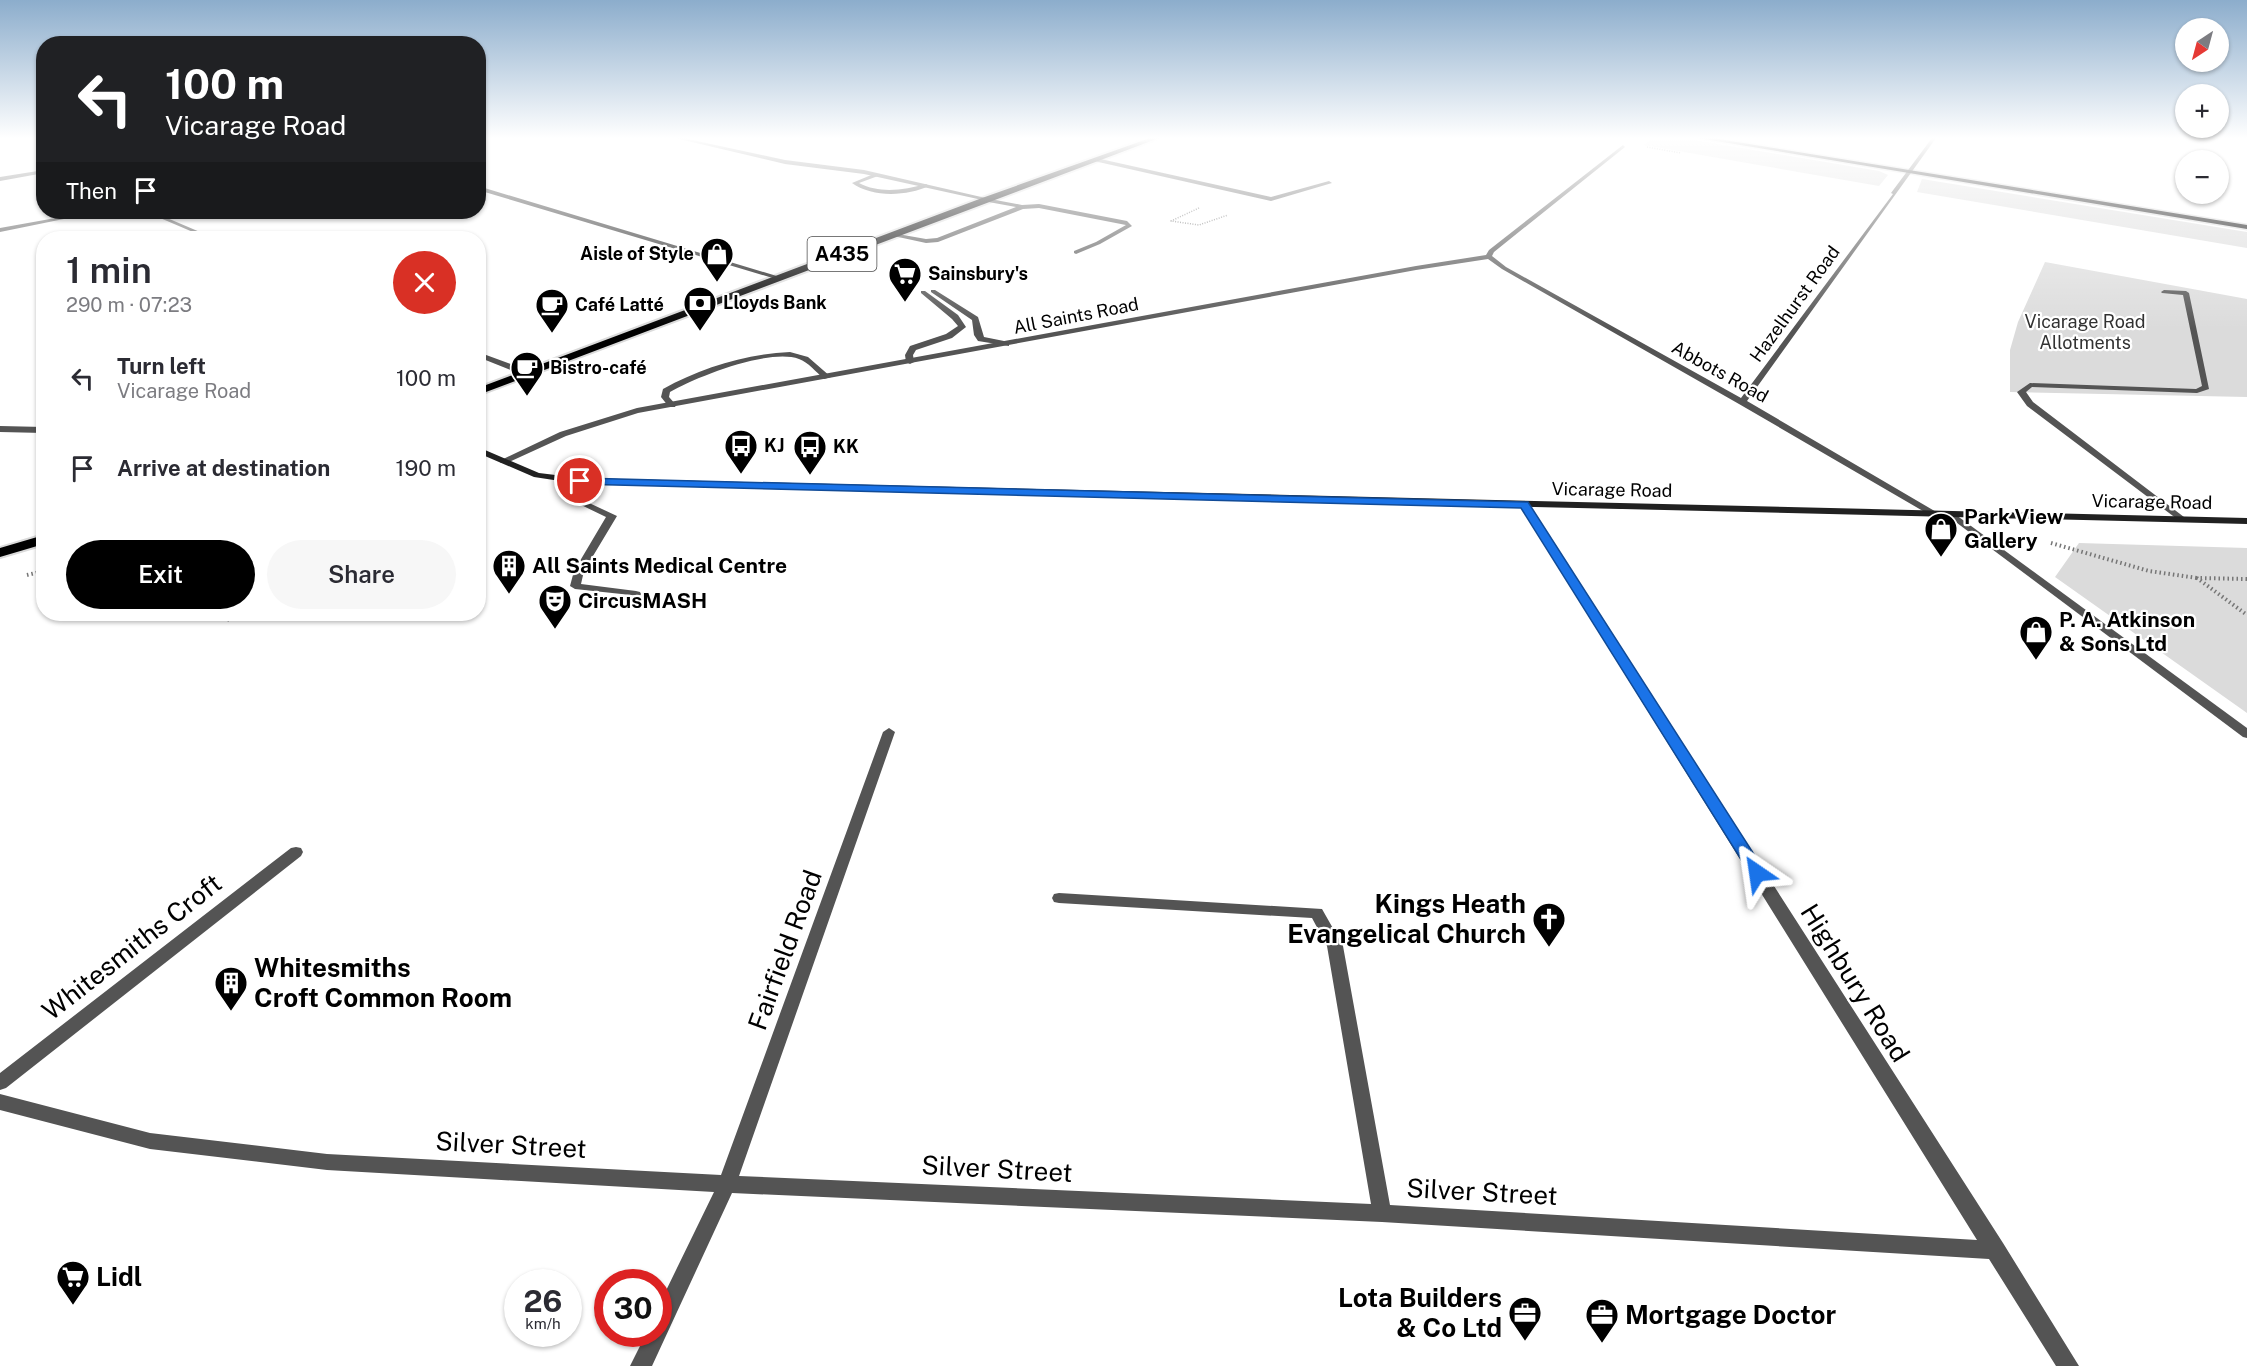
<!DOCTYPE html>
<meta charset="utf-8">
<style>
body{margin:0;font-family:"Public Sans",sans-serif;background:#f7f7f7;color:#2b2b33;height:100vh;display:flex;flex-direction:column;font-size:22px;white-space:nowrap}
*{box-sizing:border-box;margin:0}
p{font-size:20px;color:#7c7c81}
.icon{flex:none;width:33px;height:33px;fill:none;stroke:currentColor;stroke-width:2;stroke-linecap:round;stroke-linejoin:round}
.map{position:relative;flex:1;overflow:hidden}
.side{position:absolute;left:36px;top:231px;width:450px;height:390px;display:flex;flex-direction:column;background:#fff;border-radius:24px;box-shadow:0 2px 4px #0004}
.side>*{flex:none}
.hud{position:absolute;left:36px;top:36px;width:450px;height:183px;border-radius:24px;box-shadow:0 2px 4px #0004;background:#202124;color:#fff;overflow:hidden}
.needle{width:39px;rotate:216deg}
.buttons{position:absolute;left:2175px;top:18px;display:grid;gap:12px}
.buttons a{display:grid;place-items:center;width:54px;height:54px;border-radius:50%;background:#fff;box-shadow:0 2px 4px #0004;font-size:30px}
.speed{position:absolute;left:504px;top:1269px;display:flex;gap:12px;font-size:30px;font-weight:700;text-align:center}
.speed>*{display:grid;place-content:center;width:78px;height:78px;border-radius:50%;background:#fff;box-shadow:0 2px 4px #0004;line-height:1}
.speed small{font-size:15px;font-weight:400}
.speed .limit{border:9px solid #d22;background:#fff;color:#111}
.pin{position:absolute;display:grid;place-items:center;width:51px;height:51px;color:#fff;margin:-26px;border:3px solid #fff;border-radius:50%;box-shadow:0 2px 6px #0007}
.me{position:absolute;width:66px;margin:-33px;rotate:328deg;stroke-linejoin:round;filter:drop-shadow(0 0 4px #0008)}
.turn{display:flex;align-items:center;gap:21px;height:126px;padding:0 30px;font-size:27px}
.turn .icon{width:78px;height:78px;stroke-width:2.5}
.turn b{display:block;font-size:42px;line-height:51px}
.then{display:flex;align-items:center;height:57px;padding:0 30px;background:#0003;gap:12px;font-size:22px}
.round{display:grid;place-items:center;flex:none;width:63px;height:63px;border-radius:32px;background:#f7f7f7}
.headline{display:flex;align-items:center;justify-content:space-between;height:102px;padding:0 30px}
h1{font-size:36px;font-weight:600;line-height:45px}
.action{display:flex;gap:12px;margin-top:auto;padding:12px 30px}
.action a{flex:1;height:69px;border-radius:36px;background:#000;color:#fff;font-size:24px;font-weight:600;line-height:69px;text-align:center}
.action a+a{background:#f7f7f7;color:#2b2b33}
ul{padding:0;list-style:none}
li{display:flex;align-items:center;gap:18px;height:90px;padding:0 30px}
li div{flex:1}
li b{display:block;font-size:22px}
li em{font-style:normal}
.map>svg:first-child{display:block}
</style>
<div class="map">
<svg width="2247" height="1366" viewBox="0 0 2247 1366">
<rect width="100%" height="100%" fill="#fff"/>
<path fill="#dbdbdb" d="M1653 138H1682L1879 171 1888 175 1879 186 1644 145Z
M1922 179 2247 232V248L1917 192Z
M2045 262 2247 299V397L2010 392V350L2018 322Z
M2079 543 2247 548V713L2055 577Z"/>
<g fill="none" stroke-linecap="round" stroke-linejoin="round">
<g stroke="#dbdbdb" stroke-width="3">
<path id="primary" d="M1698 138H1712L2247 225V229Z"/>
</g>
<g stroke="#dbdbdb" stroke-width="4">
<path id="trunk" d="M1150 138H1159L478 395V388L982 198Z
M44 535V544L0 557V548Z"/>
</g>
<path stroke="#767676" stroke-width="1.5" stroke-dasharray="1 1.5" stroke-linecap="butt" d="M1647 147 1681 153
M1199 208 1171 221 1199 225 1228 215"/>
<path stroke="#767676" stroke-width="4" stroke-dasharray="1.5 3" stroke-linecap="butt" d="M2051 543 2149 571 2197 578
M27 575 44 571
M2247 579 2197 578 2247 615
M227 620 238 614"/>
<path fill="#545454" fill-rule="evenodd" d="M876 173 878 176 859 183C880 194 904 190 926 184L929 186C907 196 873 198 852 183Z
M985 198 1022 205 1039 204 1127 221 1132 226 1100 244 1076 254 1074 253V251L1096 242 1126 225 1039 208 1023 209 938 242 926 243 889 235 892 233 926 239 937 238 1016 207 983 201Z
M89 212H98L0 232V228Z
M931 290H935L978 317 984 337 1009 342V346L978 341 974 335 972 320 931 292Z
M2164 290 2186 291 2189 293 2209 389 2197 393 2032 387 2026 392 2033 402 2184 517 2186 519 2181 522 2027 406 2017 392 2030 383 2196 389 2202 386 2183 295 2162 293 2161 292Z
M921 291H925L958 315 966 327 952 338 916 350 913 355 914 362 910 364 906 362 905 355 910 346 946 334 958 326 952 319 921 293Z
M790 352 808 357 831 377 824 379C816 372 808 362 799 359 769 348 696 377 670 392L669 397 676 405 675 407H669L661 397 663 389C701 368 746 354 790 352Z
M0 426 44 427V433L0 432Z
M580 478 585 481 587 502 617 516 584 571 581 584 636 591 640 592 641 594 640 596 575 589 570 586 574 571 606 517 577 503 575 481Z"/>
<path fill="#545454" fill-rule="evenodd" d="M675 138H683L785 160 864 170 990 199 987 201 864 174 785 164Z
M1932 138H1936L1747 401 1938 513 1940 515 1935 518 1739 404 1502 269 1488 259 1416 270 638 413 566 436 507 463H501L499 461 560 432 637 408 1416 266 1486 255 1489 250 1623 145 1625 147 1494 252 1492 256 1506 267 1741 398 1893 194 1891 193Z
M1096 158 1271 197 1329 181 1332 183 1271 201 1094 161Z
M44 170V173L0 181V177Z
M146 212H153L214 238H207Z
M478 352 532 372 533 374 526 376 478 357Z
M1524 501 1529 504 2003 1243 2079 1366H2056L1989 1259 1382 1222 732 1193 652 1366H630L646 1334H658V1307L714 1192 327 1170 150 1149 0 1110V1094L150 1133 327 1154 721 1175 883 732 889 728 895 732 739 1176 1371 1204 1327 946 1312 918 1059 903 1054 902 1052 898 1054 894 1059 893 1322 909 1343 946 1390 1205 1977 1240 1519 504Z
M296 847 301 848 303 852 301 856 6 1088 0 1090V1073L291 848Z"/>
<path fill="#545454" fill-rule="evenodd" d="M1952 512 2247 728V738L2243 737 1949 517 1947 515Z"/>
<path fill="#212121" fill-rule="evenodd" d="M478 186 780 277 781 278 776 279 478 190Z
M478 447 539 473 580 478 2247 518V524L580 484 534 477 478 453Z"/>
<use href="#primary" fill="#000" fill-rule="evenodd"/>
<use href="#trunk" fill="#000" fill-rule="evenodd"/>
</g>
<linearGradient id="sky" x2="0" y2="1"><stop stop-color="#8cadcc"/><stop offset="0.42" stop-color="#fff"/><stop offset="1" stop-color="#fff" stop-opacity="0"/></linearGradient>
<rect width="2247" height="329" fill="url(#sky)"/>
<path fill="#1a73e8" stroke="#114b97" stroke-width="1.5" d="M580 478 1528 502 1766 873 1763 877H1752L1521 508 576 484 575 481Z"/>
<defs>
<g id="shop-pin" transform="scale(1.725)"><path d="M0 17L-7.5 6A9.5 9.5 0 1 1 7.5 6Z" fill="#000" stroke="#fff"/><path d="M-5-2.5h2.3a2.7 3.5 0 0 1 5.4 0H5L5.5 6h-11ZM-1.5-2.5h3a1.5 2.3 0 0 0-3 0Z" fill="#fff"/></g>
<g id="supermarket-pin" transform="scale(1.725)"><path d="M0 17L-7.5 6A9.5 9.5 0 1 1 7.5 6Z" fill="#000" stroke="#fff"/><path d="M-6-5.5h2.5l.6 2H6L4.5 2H-2.5L-4.4-4H-6ZM-1.5 3.2a1.3 1.3 0 1 0 .1 0ZM3 3.2a1.3 1.3 0 1 0 .1 0Z" fill="#fff"/></g>
<g id="bank-pin" transform="scale(1.725)"><path d="M0 17L-7.5 6A9.5 9.5 0 1 1 7.5 6Z" fill="#000" stroke="#fff"/><path d="M-6-4H6V4H-6ZM0-2.3a2.3 2.3 0 1 0 0 4.6a2.3 2.3 0 1 0 0-4.6Z" fill="#fff"/></g>
<g id="cafe-pin" transform="scale(1.725)"><path d="M0 17L-7.5 6A9.5 9.5 0 1 1 7.5 6Z" fill="#000" stroke="#fff"/><path d="M-5.5-4.5H6V0H3Q3 3.5 0 3.5H-2.5Q-5.5 3.5-5.5 0ZM3-3.2v2h1.7v-2ZM-6 4.5H4V6H-6Z" fill="#fff"/></g>
<g id="bus-pin" transform="scale(1.725)"><path d="M0 17L-7.5 6A9.5 9.5 0 1 1 7.5 6Z" fill="#000" stroke="#fff"/><path d="M-5-6H5V4H4V6H2V4H-2V6H-4V4H-5ZM-3.5-4V0h7V-4ZM-3.5 1.2v1.5H-2V1.2ZM2 1.2v1.5H3.5V1.2Z" fill="#fff"/></g>
<g id="building-pin" transform="scale(1.725)"><path d="M0 17L-7.5 6A9.5 9.5 0 1 1 7.5 6Z" fill="#000" stroke="#fff"/><path d="M-4-6H4V6H1V3H-1V6H-4ZM-2.5-4.3h1.7v1.8h-1.7ZM.8-4.3h1.7v1.8H.8ZM-2.5-1h1.7V.8h-1.7ZM.8-1h1.7V.8H.8Z" fill="#fff"/></g>
<g id="theatre-pin" transform="scale(1.725)"><path d="M0 17L-7.5 6A9.5 9.5 0 1 1 7.5 6Z" fill="#000" stroke="#fff"/><path d="M-5-5.5Q0-4 5-5.5V0Q5 5 0 6Q-5 5-5 0ZM-3.3-2.5H-1v1.5H-3.3ZM1-2.5H3.3v1.5H1ZM-2.8 1Q0 5.5 2.8 1Z" fill="#fff"/></g>
<g id="church-pin" transform="scale(1.725)"><path d="M0 17L-7.5 6A9.5 9.5 0 1 1 7.5 6Z" fill="#000" stroke="#fff"/><path d="M-1.2-6h2.4v3.5h3.3v2.4h-3.3V6h-2.4V-.1h-3.3v-2.4h3.3Z" fill="#fff"/></g>
<g id="office-pin" transform="scale(1.725)"><path d="M0 17L-7.5 6A9.5 9.5 0 1 1 7.5 6Z" fill="#000" stroke="#fff"/><path d="M-6-3h4V-5.5h4V-3h4V5H-6ZM-1-4.5V-3h2v-1.5ZM-6 0V1H6V0Z" fill="#fff"/></g>
</defs>
<g fill-rule="evenodd">
<use href="#shop-pin" x="717" y="254"/>
<use href="#supermarket-pin" x="905" y="274"/>
<use href="#bank-pin" x="700" y="303"/>
<use href="#cafe-pin" x="552" y="305"/>
<use href="#cafe-pin" x="527" y="368"/>
<use href="#bus-pin" x="741" y="446"/>
<use href="#bus-pin" x="810" y="447"/>
<use href="#shop-pin" x="1941" y="529"/>
<use href="#building-pin" x="509" y="566"/>
<use href="#theatre-pin" x="555" y="601"/>
<use href="#shop-pin" x="2036" y="632"/>
<use href="#church-pin" x="1549" y="919"/>
<use href="#building-pin" x="231" y="983"/>
<use href="#supermarket-pin" x="73" y="1277"/>
<use href="#office-pin" x="1525" y="1313"/>
<use href="#office-pin" x="1602" y="1315"/>
</g>
<g text-anchor="middle" stroke-width="4.5" stroke-linejoin="round" paint-order="stroke">
<g font-size="18" font-weight="bold" fill="#000" stroke="#fff" text-anchor="start">
<text x="694" y="260" text-anchor="end">Aisle of Style</text>
<text x="928" y="280">Sainsbury's</text>
<text x="723" y="309">Lloyds Bank</text>
<text x="575" y="311">Café Latté</text>
<text x="550" y="374">Bistro-café</text>
<text x="764" y="452">KJ</text>
<text x="833" y="453">KK</text>
</g>
<g font-size="18" fill="#000" stroke="#fff">
<text transform="translate(1795 304) rotate(-54)" y="6">Hazelhurst Road</text>
<text transform="translate(1076 316) rotate(-11)" y="6">All Saints Road</text>
<text transform="translate(1720 372) rotate(29)" y="6">Abbots Road</text>
<text transform="translate(1612 490) rotate(1)" y="6">Vicarage Road</text>
<text transform="translate(2152 502) rotate(1)" y="6">Vicarage Road</text>
</g>
<g font-size="18" fill="#323232" stroke="#fff">
<text x="2085" y="328">Vicarage Road<tspan x="2085" dy="21">Allotments</tspan></text>
</g>
<rect fill="#fff" stroke="#4c4c4c" stroke-width="1.5" x="807.5" y="237" width="69" height="34" rx="4.5"/>
<g font-size="20" font-weight="bold" fill="#000">
<text x="842" y="261">A435</text>
</g>
<g font-size="21" font-weight="bold" fill="#000" stroke="#fff" text-anchor="start">
<text x="1964" y="524">Park View<tspan x="1964" dy="24">Gallery</tspan></text>
<text x="532" y="573">All Saints Medical Centre</text>
<text x="578" y="608">CircusMASH</text>
<text x="2059" y="627">P. A. Atkinson<tspan x="2059" dy="24">&amp; Sons Ltd</tspan></text>
</g>
<g font-size="26" font-weight="bold" fill="#000" stroke="#fff" text-anchor="start">
<text x="1526" y="913" text-anchor="end">Kings Heath<tspan x="1526" dy="30">Evangelical Church</tspan></text>
<text x="254" y="977">Whitesmiths<tspan x="254" dy="30">Croft Common Room</tspan></text>
<text x="96" y="1286">Lidl</text>
<text x="1502" y="1307" text-anchor="end">Lota Builders<tspan x="1502" dy="30">&amp; Co Ltd</tspan></text>
<text x="1625" y="1324">Mortgage Doctor</text>
</g>
<g font-size="26" fill="#000" stroke="#fff">
<text transform="translate(132 947) rotate(-38)" y="9">Whitesmiths Croft</text>
<text transform="translate(785 950) rotate(-70)" y="9">Fairfield Road</text>
<text transform="translate(1855 983) rotate(58)" y="9">Highbury Road</text>
<text transform="translate(511 1145) rotate(3)" y="9">Silver Street</text>
<text transform="translate(997 1169) rotate(3)" y="9">Silver Street</text>
<text transform="translate(1482 1192) rotate(3)" y="9">Silver Street</text>
</g>
</g>
</svg>
<div class="buttons">
<a><svg class="needle" viewBox="-14 -14 28 28"><path d="M0-13l5 13h-10z" fill="#e53935"/><path d="M0 13l5-13h-10z" fill="#7c7c81"/></svg></a>
<a>+</a>
<a>−</a>
</div>
<div class="speed"><div>26<small>km/h</small></div><div class="limit">30</div></div>
<div class="pin" style="left:580px;top:481px;background:#d93025"><svg class="icon" aria-label="arrive" viewBox="0 0 24 24"><path d="M6 21V4h12l-3 4 3 4H6"/></svg></div>
<svg class="me" style="left:1757px;top:873px" viewBox="-20 -20 40 40"><path d="M0-17L14 15 0 8-14 15z" fill="#1a73e8" stroke="#fff" stroke-width="4"/></svg>
<div class="hud">
<div class="turn"><svg class="icon" aria-label="left" viewBox="0 0 24 24"><path d="M17 20v-9H6M10 6l-5 5 5 5"/></svg><div><b>100 m</b>Vicarage Road</div></div>
<div class="then">Then<svg class="icon" aria-label="arrive" viewBox="0 0 24 24"><path d="M6 21V4h12l-3 4 3 4H6"/></svg></div>
</div>
<section class="side">
<div class="headline"><div><h1>1 min</h1><p>290 m · 07:23</p></div><a class="round" style="background:#d93025;color:#fff"><svg class="icon" aria-label="close" viewBox="0 0 24 24"><path d="M6 6l12 12M18 6L6 18"/></svg></a></div>
<ul>
<li><svg class="icon" aria-label="left" viewBox="0 0 24 24"><path d="M17 20v-9H6M10 6l-5 5 5 5"/></svg><div><b>Turn left</b><p>Vicarage Road</p></div><em>100 m</em></li>
<li><svg class="icon" aria-label="arrive" viewBox="0 0 24 24"><path d="M6 21V4h12l-3 4 3 4H6"/></svg><div><b>Arrive at destination</b></div><em>190 m</em></li>
</ul>
<div class="action"><a>Exit</a><a>Share</a></div>
</section>
</div>
